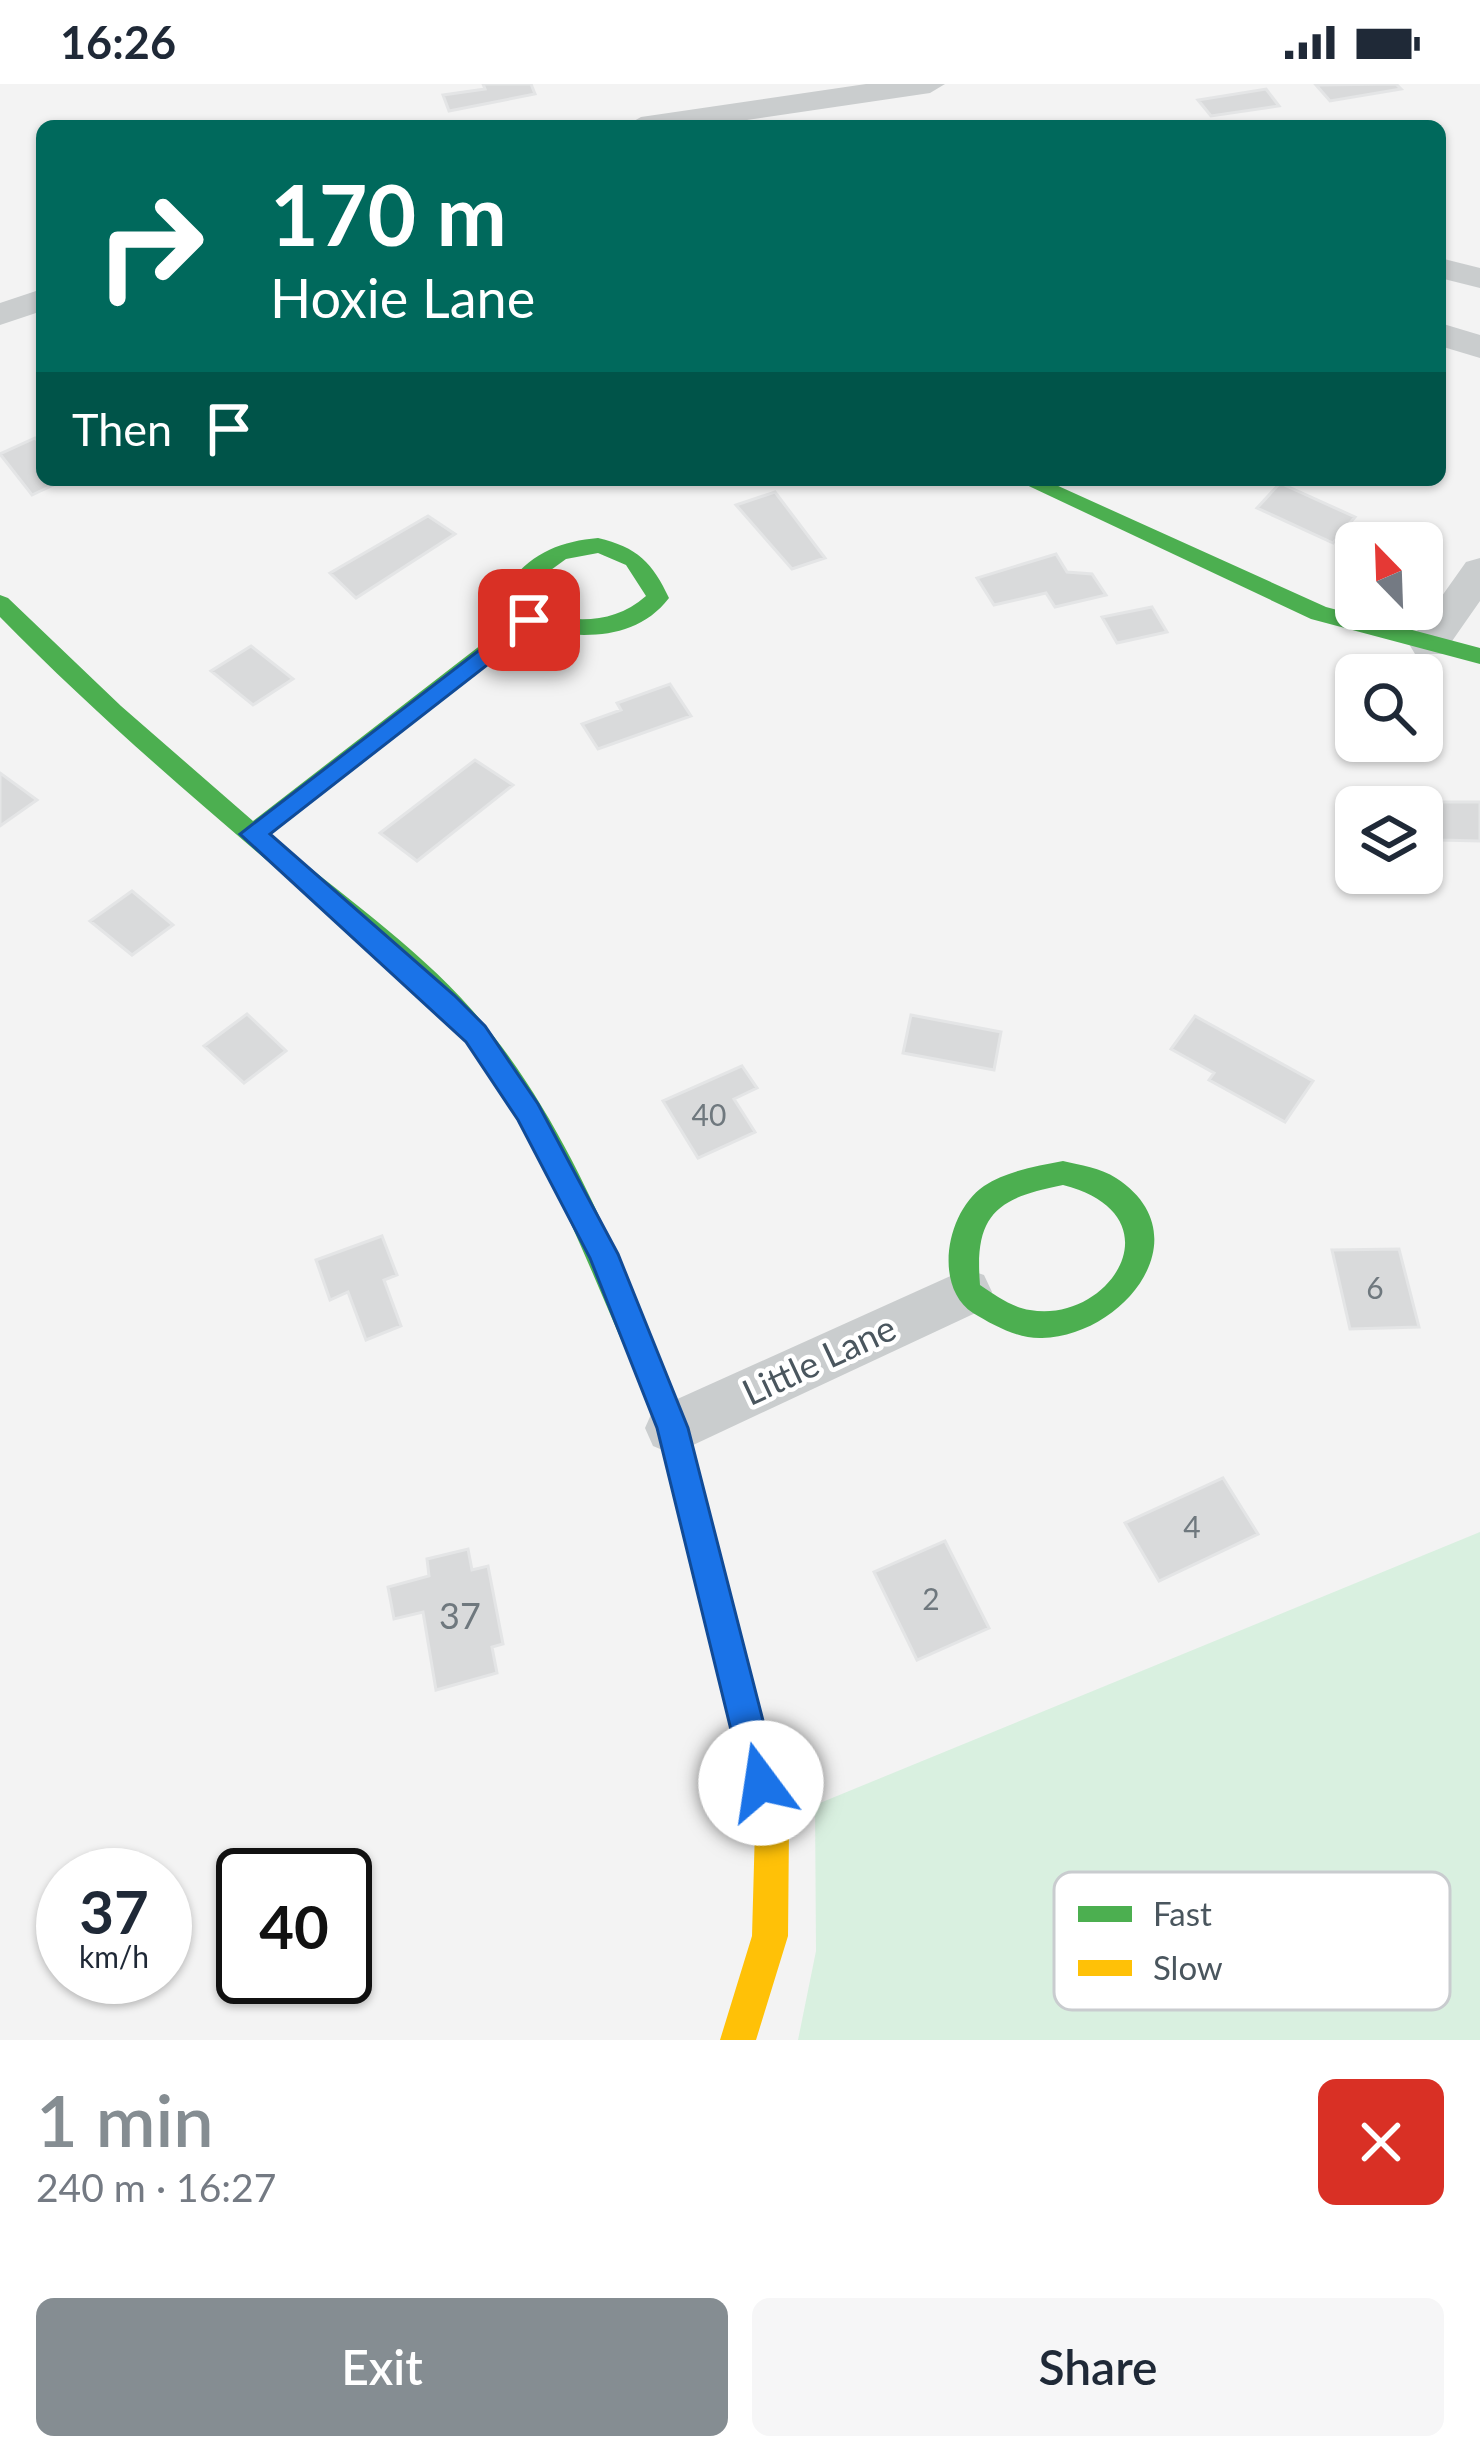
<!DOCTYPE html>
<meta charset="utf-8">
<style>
body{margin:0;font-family:Lato,sans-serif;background:#f6f6f7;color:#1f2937;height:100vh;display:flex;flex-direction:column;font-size:45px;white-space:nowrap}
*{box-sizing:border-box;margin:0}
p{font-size:39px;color:#747a83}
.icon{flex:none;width:66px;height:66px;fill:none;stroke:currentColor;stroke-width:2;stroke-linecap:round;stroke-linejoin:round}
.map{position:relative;height:1956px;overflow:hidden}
.side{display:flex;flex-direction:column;background:#fff;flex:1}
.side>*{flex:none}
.banner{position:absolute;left:36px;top:36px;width:1410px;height:366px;border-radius:18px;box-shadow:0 3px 9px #0004;background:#00695c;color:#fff;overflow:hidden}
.needle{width:78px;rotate:337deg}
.buttons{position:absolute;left:1335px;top:438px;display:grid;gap:24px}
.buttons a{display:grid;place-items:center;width:108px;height:108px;border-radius:18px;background:#fff;box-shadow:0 3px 9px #0004;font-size:60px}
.speed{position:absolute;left:36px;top:1764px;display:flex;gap:24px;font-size:60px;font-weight:700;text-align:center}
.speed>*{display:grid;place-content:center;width:156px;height:156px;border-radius:50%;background:#fff;box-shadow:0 3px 9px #0004;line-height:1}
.speed small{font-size:30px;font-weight:400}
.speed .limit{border:6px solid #111;border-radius:18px;background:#fff;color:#111}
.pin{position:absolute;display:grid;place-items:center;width:102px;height:102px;color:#fff;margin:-51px;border-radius:24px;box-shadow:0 6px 18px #0006}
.me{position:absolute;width:132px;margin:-66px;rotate:346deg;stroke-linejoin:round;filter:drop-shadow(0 0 9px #0008)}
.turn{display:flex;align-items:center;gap:42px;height:252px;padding:0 36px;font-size:54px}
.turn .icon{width:156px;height:156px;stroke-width:2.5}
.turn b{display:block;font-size:84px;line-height:102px}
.then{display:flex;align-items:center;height:114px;padding:0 36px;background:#0003;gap:24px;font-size:45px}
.round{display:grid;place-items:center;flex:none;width:126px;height:126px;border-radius:18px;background:#f6f6f7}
.summary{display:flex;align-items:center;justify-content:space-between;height:204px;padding:0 36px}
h1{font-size:72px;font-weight:600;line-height:90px;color:#858d92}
.primary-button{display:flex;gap:24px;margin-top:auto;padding:24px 36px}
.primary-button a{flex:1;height:138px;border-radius:18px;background:#858d92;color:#fff;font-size:48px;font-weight:600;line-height:138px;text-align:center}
.primary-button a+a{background:#f6f6f7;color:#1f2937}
.status{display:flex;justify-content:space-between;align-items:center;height:84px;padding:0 60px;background:#fff;direction:ltr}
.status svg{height:33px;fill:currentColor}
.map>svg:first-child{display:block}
</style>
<div class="status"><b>16:26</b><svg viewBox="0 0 49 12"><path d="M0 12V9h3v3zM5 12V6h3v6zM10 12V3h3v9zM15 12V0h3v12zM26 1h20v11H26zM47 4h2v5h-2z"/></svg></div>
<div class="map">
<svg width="1480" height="1956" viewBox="0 0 1480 1956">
<rect width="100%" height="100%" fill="#f3f3f3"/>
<path fill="#d9f0e0" d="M1480 1448V1956H798L816 1867 815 1721Z"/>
<path fill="#d9dadb" stroke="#e4e5e6" stroke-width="3" d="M483 0H531L535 10 449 27 443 11 485 5Z
M1396 0 1401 5 1330 17 1316 1Z
M1266 5 1279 22 1211 32 1198 16Z
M35 354 42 361V396H64L32 411 0 370Z
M1280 399 1355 433 1333 459 1257 424Z
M775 408 825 474 792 485 736 421Z
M428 432 455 450 356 514 330 489Z
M1056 470 1067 488 1092 490 1106 511 1055 523 1046 509 994 521 977 494Z
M1152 523 1167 548 1117 559 1102 533Z
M251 562 293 595 253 621 211 587Z
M670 600 691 632 598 665 582 640 621 626 617 619Z
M475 676 513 701 417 777 380 749Z
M0 689 37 716 0 742Z
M1430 718H1480V757L1440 756Z
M132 807 173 841 132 871 90 837Z
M247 930 286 967 244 999 204 962Z
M911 931 1001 948 994 986 903 969Z
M1195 932 1313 997 1285 1038 1209 996 1214 989 1171 965Z
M742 982 757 1004 734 1015 755 1048 698 1074 663 1017Z
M382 1152 397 1191 384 1196 401 1242 366 1256 348 1208 330 1216 316 1176Z
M1399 1165 1419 1243 1350 1245 1332 1166Z
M1223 1394 1258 1450 1159 1497 1125 1439Z
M945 1457 989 1544 917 1576 874 1488Z
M468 1465 472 1486 488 1482 503 1560 492 1563 497 1589 436 1606 423 1528 394 1535 388 1503 429 1492 427 1475Z"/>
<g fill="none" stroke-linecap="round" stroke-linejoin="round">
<path fill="#cacdce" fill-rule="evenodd" d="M866 0H945L930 9 706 42H625L641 33Z
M1440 174 1480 184V204L1440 194Z
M42 205V227L0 241V219Z
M1440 239 1480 251V274L1440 262Z
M1480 474V517L1443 570H1415L1409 560 1415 550 1466 478Z
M966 1185 984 1191 992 1208 984 1225 691 1362 672 1370 653 1362 645 1344 653 1326Z"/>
<path fill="#4caf50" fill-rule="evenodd" d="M1016 396H1045L1326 523 1480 564V580L1311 535Z
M598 454C637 463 653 479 669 514 636 557 581 555 533 545L270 751C337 808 413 859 472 926 557 1023 608 1148 656 1266L652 1276 641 1280 630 1276C582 1167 542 1057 469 961 422 898 355 852 296 801 194 715 93 628 0 533V511L8 514 121 622 253 737 517 533 511 497C533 468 563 457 598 454ZM598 469 626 481 646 512C614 540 579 538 539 530L533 499 566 475Z
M1063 1077C1080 1081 1101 1084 1116 1094 1204 1151 1124 1252 1042 1254 1018 1255 993 1241 973 1229 933 1203 946 1128 984 1102 1007 1087 1037 1082 1063 1077ZM1063 1101C1180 1131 1110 1240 1030 1226 1011 1223 995 1211 980 1201 974 1130 997 1114 1063 1101Z"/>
<path fill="#ffc107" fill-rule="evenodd" d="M641 1252 652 1256 687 1344 789 1744 788 1852 756 1956H720L752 1852 755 1744 657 1344 626 1266 630 1256Z"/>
</g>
<path fill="#1a73e8" stroke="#114b97" stroke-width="3" d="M529 528 537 531V542L270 750 454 911 485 942 538 1020 618 1170 688 1344 779 1699 774 1711 761 1716 749 1711 744 1699 657 1344 590 1174 518 1036 466 958 240 750Z"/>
<g text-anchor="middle" stroke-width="9" stroke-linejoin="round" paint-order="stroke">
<g font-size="30" fill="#6f787e">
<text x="709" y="1042">40</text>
<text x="1375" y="1215">6</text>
<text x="1192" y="1454">4</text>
<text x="931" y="1526">2</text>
</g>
<g font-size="36" fill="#4a565e" stroke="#fff">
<text transform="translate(819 1276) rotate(-25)" y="13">Little Lane</text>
</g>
<g font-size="36" fill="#6f787e">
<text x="460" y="1545">37</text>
</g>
</g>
<rect x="1054" y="1788" width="396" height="138" rx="18" fill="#fff" stroke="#c9cccf" stroke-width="3"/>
<rect x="1078" y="1822" width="54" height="16" fill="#4caf50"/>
<rect x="1078" y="1876" width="54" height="16" fill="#ffc107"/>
<g font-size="33" fill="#4a565e">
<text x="1153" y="1842">Fast</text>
<text x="1153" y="1896">Slow</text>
</g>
</svg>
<div class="buttons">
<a><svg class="needle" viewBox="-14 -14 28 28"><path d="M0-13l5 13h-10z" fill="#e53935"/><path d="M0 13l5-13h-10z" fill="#747a83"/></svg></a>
<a><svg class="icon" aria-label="search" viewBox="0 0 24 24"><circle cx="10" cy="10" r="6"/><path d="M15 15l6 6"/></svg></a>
<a><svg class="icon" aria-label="layers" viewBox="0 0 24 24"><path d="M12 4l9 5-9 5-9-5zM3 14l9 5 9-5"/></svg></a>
</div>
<div class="speed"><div>37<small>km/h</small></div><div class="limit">40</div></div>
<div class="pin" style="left:529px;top:536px;background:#d93025"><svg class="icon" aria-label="arrive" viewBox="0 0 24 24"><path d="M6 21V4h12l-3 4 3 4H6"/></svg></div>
<svg class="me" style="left:761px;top:1699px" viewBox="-20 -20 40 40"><circle r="19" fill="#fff"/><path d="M0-13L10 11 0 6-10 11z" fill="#1a73e8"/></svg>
<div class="banner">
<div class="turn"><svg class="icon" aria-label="right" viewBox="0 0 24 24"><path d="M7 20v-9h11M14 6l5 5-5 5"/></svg><div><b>170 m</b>Hoxie Lane</div></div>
<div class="then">Then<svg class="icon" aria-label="arrive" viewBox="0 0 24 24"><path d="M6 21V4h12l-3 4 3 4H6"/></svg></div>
</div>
</div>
<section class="side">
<div class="summary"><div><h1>1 min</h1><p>240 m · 16:27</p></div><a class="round" style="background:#d93025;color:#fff"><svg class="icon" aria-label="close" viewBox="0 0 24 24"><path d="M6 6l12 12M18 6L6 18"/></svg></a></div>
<div class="primary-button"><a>Exit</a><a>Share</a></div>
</section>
